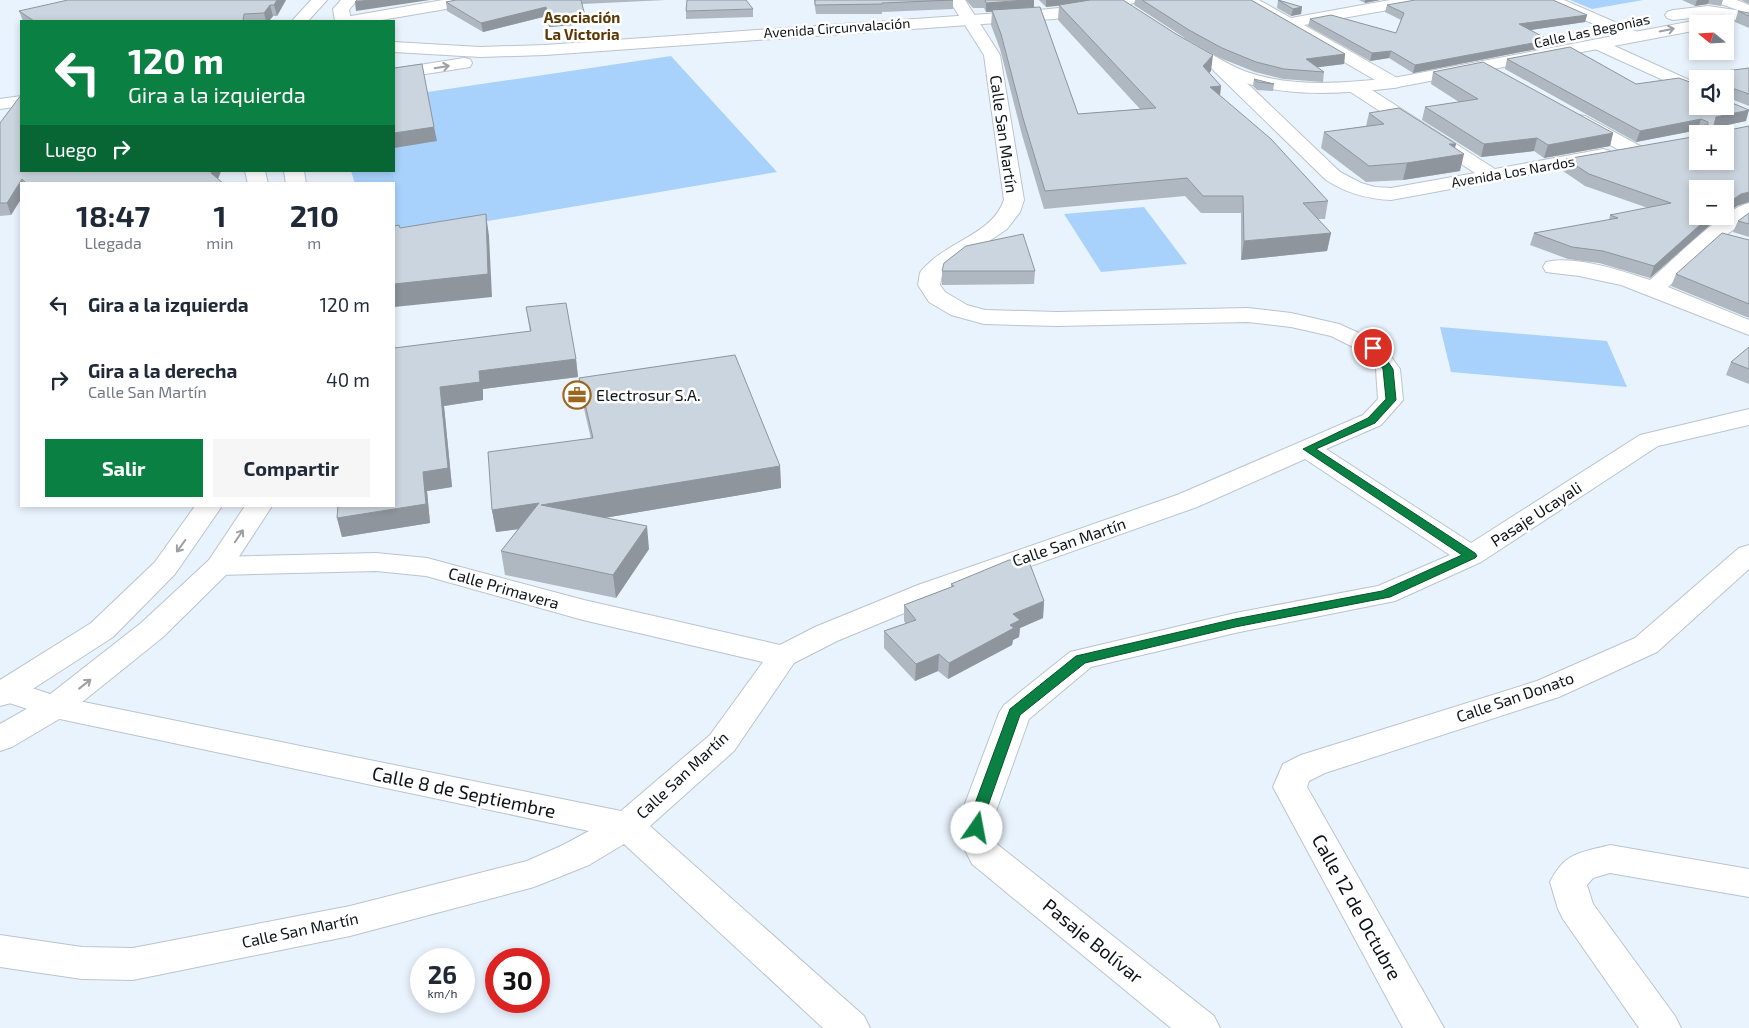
<!DOCTYPE html>
<html lang="es">
<meta charset="utf-8">
<style>
body{margin:0;font-family:"Exo 2",sans-serif;background:#f6f6f7;color:#1f2937;height:100vh;display:flex;flex-direction:column;font-size:19px;white-space:nowrap}
*{box-sizing:border-box;margin:0}
p{font-size:16px;color:#747a83}
.icon{flex:none;width:28px;height:28px;fill:none;stroke:currentColor;stroke-width:2;stroke-linecap:round;stroke-linejoin:round}
.map{position:relative;flex:1;overflow:hidden}
.sheet{position:absolute;left:20px;top:182px;width:375px;height:325px;display:flex;flex-direction:column;background:#fff;border-radius:0px;box-shadow:0 2px 8px #0003}
.sheet>*{flex:none}
.banner{position:absolute;left:20px;top:20px;width:375px;height:152px;border-radius:0px;box-shadow:0 2px 8px #0003;background:#0b8043;color:#fff;overflow:hidden}
.needle{width:32px;rotate:288deg}
.fabs{position:absolute;left:1689px;top:15px;display:grid;gap:10px}
.fabs a{display:grid;place-items:center;width:45px;height:45px;border-radius:0px;background:#fff;box-shadow:0 2px 8px #0003;font-size:25px}
.speed{position:absolute;left:410px;top:948px;display:flex;gap:10px;font-size:25px;font-weight:700;text-align:center}
.speed>*{display:grid;place-content:center;width:65px;height:65px;border-radius:50%;background:#fff;box-shadow:0 2px 8px #0003;line-height:1}
.speed small{font-size:12px;font-weight:400}
.speed .limit{border:8px solid #d22;background:#fff;color:#111}
.pin{position:absolute;display:grid;place-items:center;width:42px;height:42px;color:#fff;margin:-21px;border:2px solid #fff;border-radius:50%;box-shadow:0 1px 5px #0007}
.me{position:absolute;width:55px;margin:-28px;rotate:12deg;stroke-linejoin:round;filter:drop-shadow(0 0 4px #0008)}
.turn{display:flex;align-items:center;gap:18px;height:105px;padding:0 25px;font-size:22px}
.turn .icon{width:65px;height:65px;stroke-width:2.5}
.turn b{display:block;font-size:35px;line-height:42px}
.then{display:flex;align-items:center;height:48px;padding:0 25px;background:#0003;gap:10px;font-size:19px}
.eta{display:flex;justify-content:space-evenly;align-items:center;height:85px;text-align:center}
.eta b{font-size:30px;font-weight:700;line-height:35px}
.button{display:flex;gap:10px;margin-top:auto;padding:10px 25px}
.button a{flex:1;height:58px;border-radius:0px;background:#0b8043;color:#fff;font-size:20px;font-weight:700;line-height:58px;text-align:center}
.button a+a{background:#f6f6f7;color:#1f2937}
ul{padding:0;list-style:none}
li{display:flex;align-items:center;gap:15px;height:75px;padding:0 25px}
li div{flex:1}
li b{display:block;font-size:19px}
li em{font-style:normal}
.map>svg:first-child{display:block}
</style>
<div class="map">
<svg width="1749" height="1028" viewBox="0 0 1749 1028">
<rect width="100%" height="100%" fill="#e9f3fd"/>
<path fill="#a8d2fc" d="M1570 0H1643L1592 9Z
M671 56 777 172 394 237V184H355L351 171H394V97Z
M1144 207 1187 264 1101 272 1064 214Z
M1440 327 1607 341 1627 387 1451 372Z"/>
<g fill="none" stroke-linecap="round" stroke-linejoin="round">
<g stroke="#bac4cd" stroke-width="2">
<path id="street" d="M443 0H477L474 3 469 5 376 21H343L345 18 351 16Z
M949 0H965L1000 55 1024 200 1020 212 1007 229 951 267 942 275 940 285 945 292 967 305 985 310 1057 312 1248 308 1291 313 1339 324 1381 343 1400 369 1403 400 1381 425 1326 449 1471 543 1640 435 1749 409V425L1658 446 1481 562 1395 601 1235 633 1091 667 1029 719 994 817 995 838 998 845 1214 1016 1220 1028H1171L972 864 959 838 960 817 999 713 1004 705 1070 652 1235 613 1378 586 1450 555 1305 459 1197 507 938 599 837 641 794 663 734 751 650 826 864 1016 870 1028H823L624 844 589 865 534 887 350 936 133 980 82 979 0 967V935L82 947 133 948 350 906 527 861 563 845 589 831 55 718 0 700V682L8 680 59 697 621 811 710 735 763 662 583 620 426 576 376 571 219 575 209 572 205 566 209 560 219 557 376 553 427 558 584 600 780 645 815 627 918 585 1177 495 1363 415 1378 399 1376 369 1365 353 1331 336 1291 327 1248 322 1057 326 984 324 951 315 929 302 918 285C919 281 919 277 920 273 922 269 927 265 930 262 954 240 993 232 1004 200L984 55Z
M1240 0H1259L1291 18 1390 0H1424L1421 3 1416 5 1304 25 1399 79 1402 83 1399 87 1393 88 1387 87 1243 3Z
M1543 0H1564L1640 33 1642 36 1640 39H1628L1546 3Z
M1715 0H1737L1749 5V14L1718 3Z
M1599 39 1698 84V96L1593 48 1591 44 1593 40Z
M1220 62 1226 63 1340 172 1361 183 1375 187 1391 188 1475 173 1349 91 1346 87 1349 83 1355 82 1361 83 1495 169 1603 149 1610 151 1613 155 1610 159 1603 161 1391 200C1367 199 1346 193 1326 180L1214 71 1211 67 1214 63Z
M1579 115 1585 116 1640 146 1642 150 1640 154 1633 156 1626 154 1573 124 1570 120 1573 116Z
M1749 203V219L1720 239 1668 287 1749 320V335L1621 285 1579 276 1546 272 1543 267 1546 262C1575 255 1622 271 1650 280 1672 261 1723 209 1749 203Z
M1749 545V569L1657 652 1559 697 1325 773 1309 781 1307 787 1444 1028H1403L1273 787 1283 764 1301 755 1537 681 1635 638 1739 548Z
M1610 845 1749 869V897L1610 873 1593 878 1587 885 1593 904 1675 1016 1681 1028H1639L1563 919 1558 909 1550 882C1565 852 1580 853 1610 845Z"/>
</g>
<g stroke="#bac4cd" stroke-width="2">
<path id="secondary" d="M1708 6 1749 12V22L1708 16 1673 20 1667 18 1665 15 1667 12 1673 10Z
M1698 20 1705 24H1698V30L1393 88C1340 94 1285 98 1234 79 1213 71 1194 57 1174 45L1172 42 1174 39H1186C1206 50 1225 64 1247 72 1293 88 1345 83 1393 78Z"/>
</g>
<g stroke="#bac4cd" stroke-width="2">
<path id="primary" d="M21 96V106L0 109V99Z
M245 171H265L268 184H248Z
M284 171H304L306 184H286Z
M195 506H222L175 574 113 637 11 703 0 706V680L91 623 155 562Z
M245 506H272L229 572 163 637 66 715 12 747 0 751V724L44 699 141 623 209 560Z"/>
</g>
<g stroke="#bac4cd" stroke-width="2">
<path id="highway" d="M311 0H327L308 21H292Z
M341 0H357L349 10 351 21H335L333 9Z
M1110 0H1137L1134 3 1104 11 1054 19 545 55 480 57 394 52V42L480 47 545 45 1029 11 1079 6Z
M464 58 470 59 472 63 470 67 394 79V69Z"/>
</g>
<use href="#street" fill="#fff" fill-rule="evenodd"/>
<use href="#secondary" fill="#fff" fill-rule="evenodd"/>
<use href="#primary" fill="#fff" fill-rule="evenodd"/>
<use href="#highway" fill="#fff" fill-rule="evenodd"/>
</g>
<path fill="#afb7c0" d="M286 0 277 16H273L269 21H23L19 11Z
M456 0H666L582 4 586 24 549 27 547 16 483 32 447 11 446 2Z
M814 0H953V9L882 12V14H816Z
M966 0H1034V7L1078 114 1140 109 1058 20 1059 6 1046 7 1039 0H1123L1211 71 1209 73 1221 86 1220 96 1328 201 1325 219H1318L1331 233 1327 251 1241 260V213H1201L1185 196 1044 209 1022 135 1000 49 991 25 992 12H986L984 8H973Z
M1135 0H1251L1345 54 1344 64 1317 67 1324 72 1323 82 1283 79 1255 72 1220 58 1188 40 1134 5Z
M1278 0 1302 7 1301 14 1291 16 1277 8Z
M1359 0H1380L1365 3Z
M1682 0H1723L1721 6 1708 4 1695 6Z
M1741 0H1749V4Z
M1387 5 1587 15 1585 22 1530 30 1549 40 1547 47 1413 73 1389 58 1370 61 1308 26 1310 19 1396 33 1401 20 1385 12Z
M753 9V17L686 19V11Z
M1738 11 1749 13V28L1735 22Z
M1507 59 1636 84 1746 121 1727 125 1737 206 1711 224 1650 278 1599 263 1568 259 1530 245 1534 233 1609 220 1610 215 1648 208 1585 186 1563 171 1566 159 1725 134H1701V132L1698 130 1636 142 1505 69Z
M1749 68V106L1726 97 1725 99V79H1702L1703 74Z
M1433 72 1613 133 1610 146 1544 158 1534 151 1481 157 1422 120 1425 107 1459 102 1431 84Z
M1254 79 1274 84 1273 91 1257 90 1253 86Z
M1369 113 1455 148 1460 171 1403 180 1366 182 1321 148 1324 132 1366 126Z
M0 123 21 171H221L218 179 224 184H21V199L11 215 0 216Z
M1749 213V237L1733 232 1738 221Z
M1749 240V318L1671 286 1676 274Z
M942 271H1035L1034 284 942 285Z
M526 307 576 359 578 377 483 389V400L444 406 452 487 427 491 430 523 342 537 337 518 394 348 530 332Z
M1749 347V384L1726 375 1731 362Z
M579 378 780 466 781 488 604 518 649 549 616 598 505 575 501 551 518 529 496 532 492 510 591 439 582 400Z
M951 584 1044 601 1043 618 1020 628 1019 637 1013 640 1012 645 948 679 938 671 915 681 884 648V631L906 624 904 621V605L951 587Z"/>
<path fill="#8e959c" d="M277 0H286L277 16 274 5Z
M370 0H430L356 11 355 2Z
M1027 0H1034V9L986 12V3Z
M1046 0H1097L1046 7Z
M1365 0H1380L1365 3Z
M1697 0H1709L1708 4 1695 6Z
M270 5 273 16 269 21H266L264 13Z
M546 7 547 16 483 32 481 23Z
M1302 7 1301 14 1291 16 1293 9Z
M1587 15 1585 22 1517 32 1519 24Z
M585 16 586 24 549 27 548 19Z
M1549 40 1547 47 1413 73 1415 65Z
M1391 51 1389 58 1370 61 1372 53Z
M1345 54 1344 64 1304 69 1306 59Z
M1213 55 1211 71 1201 82 1203 66Z
M1221 86 1219 102 1210 87Z
M1729 87 1726 97 1725 99V94L1727 88Z
M1749 110 1746 121 1713 128 1716 117Z
M1701 119 1698 130 1636 142 1640 131Z
M434 127 437 141 394 148V133Z
M1613 133 1610 146 1544 158 1548 145Z
M1537 138 1534 151 1481 157 1484 144Z
M1449 144H1456L1453 156 1464 154 1460 171 1403 180 1407 163Z
M212 171H221L216 184 211 173Z
M22 179 23 184H21V199L11 215 7 203Z
M1749 192V202L1737 206 1725 214V205L1741 194Z
M486 214 489 236 492 297 394 307V284Z
M1710 216H1722L1711 224 1650 278 1654 266Z
M1331 233 1327 251 1241 260 1244 241Z
M576 359 578 377 483 389V400L444 406 452 487 427 491 430 523 342 537 337 518 423 472 440 387 479 371Z
M780 466 781 488 545 528 541 505Z
M539 503 542 526 496 532 492 510Z
M647 526 649 549 616 598 613 575Z
M1044 601 1043 618 1020 628 1019 637 1013 640 1012 645 948 679 949 663 1013 614Z
M939 654 938 671 915 681 916 664Z"/>
<path fill="#cbd5df" stroke="#8e959c" d="M68 0H277L274 5H270L264 13 244 14 243 21H34L19 11Z
M357 0H370L355 2Z
M456 0H581L585 16 548 19 546 7 481 23 446 2Z
M687 0H746L753 9 686 11Z
M815 0H953L882 3V4L815 5Z
M985 0H1027L986 3Z
M1090 0H1123L1176 34 1213 55 1203 66 1221 86 1210 87 1271 139 1328 201 1303 203 1331 233 1244 241 1243 196H1203L1187 178 1045 191 1023 118 1001 34 992 10 1040 7 1078 114 1156 108 1059 5Z
M1142 0H1251L1345 54 1306 59 1324 72 1284 69 1256 62 1222 48 1189 30Z
M1278 0 1302 7 1293 9Z
M1415 0H1553L1587 15 1519 24 1549 40 1415 65 1391 51 1372 53 1310 19 1331 15 1396 33 1404 13 1387 5Z
M1738 11 1749 13V16Z
M1570 47 1636 84 1679 78 1698 85V106H1725V100L1749 110 1716 117 1714 125H1727L1729 130 1749 126V192L1741 194 1725 205V189H1698V216H1710L1654 266 1603 251 1572 247 1534 233 1618 218 1610 215 1671 203 1589 174 1566 159 1698 136V161H1725V134H1702L1704 125H1708V122L1701 119 1640 131 1507 59Z
M1483 62 1613 133 1548 145 1537 138 1484 144 1425 107 1478 99 1433 72Z
M422 64 434 127 394 133V68Z
M1749 68V94L1729 87 1727 88V94H1725V79H1703V74Z
M1254 79 1274 84 1258 82Z
M21 95V171H212L211 173 224 184H27L22 179 7 203H0V123Z
M1399 108 1456 144H1449L1464 154 1407 163 1369 166 1324 132 1384 124 1369 113Z
M1749 213V224L1738 221Z
M486 214 488 274 394 284V226L399 225 400 228Z
M1722 233 1749 240V304L1676 274Z
M1023 234 1035 271H942L944 263 966 246Z
M566 303 576 359 479 371 480 382 440 387 448 468 423 472 426 504 337 518 338 506H394V348L531 331 526 307Z
M1749 347V369L1731 362Z
M735 355 780 466 541 505 647 526 613 575 501 551 539 503 492 510 488 452 593 438 579 378Z
M1028 559 1044 601 1013 614 1020 620 1010 625 1014 628 949 663 939 654 916 664 884 631 916 620 904 605 954 586 951 584 1009 560Z"/>
<defs><path id="oneway-shaft" d="M-6 0H5M1.5-3L5.5 0L1.5 3" fill="none" stroke-width="1.6" stroke-linecap="round" stroke-linejoin="round" transform="scale(1.25)"/></defs>
<g stroke="#9fa0a2">
<use href="#oneway-shaft" transform="translate(1667 30) rotate(-11)"/>
<use href="#oneway-shaft" transform="translate(442 67) rotate(-9)"/>
<use href="#oneway-shaft" transform="translate(239 536) rotate(-56)"/>
<use href="#oneway-shaft" transform="translate(181 546) rotate(126)"/>
<use href="#oneway-shaft" transform="translate(85 684) rotate(-38)"/>
</g>
<path fill="#0b8043" stroke="#07532c" d="M1373 345 1377 346 1393 369 1396 400 1375 423 1316 449 1475 553 1477 556 1475 558 1390 597 1235 627 1085 663 1020 715 984 817V828L982 831 977 833 972 831 970 828V817L1010 709 1076 656 1235 619 1382 591 1462 555 1303 449 1368 418 1386 399 1383 369 1368 348Z"/>
<defs>
<g id="office-ring" transform="scale(1.4375)"><circle r="9.5" fill="#fff" stroke="#9d6620" stroke-width="1.5"/><path d="M-6-3h4V-5.5h4V-3h4V5H-6ZM-1-4.5V-3h2v-1.5ZM-6 0V1H6V0Z" fill="#9d6620"/></g>
</defs>
<g fill-rule="evenodd">
<use href="#office-ring" x="577" y="395"/>
</g>
<g text-anchor="middle" stroke-width="5" stroke-linejoin="round" paint-order="stroke">
<g font-size="14" fill="#0f1216" stroke="#fff">
<text transform="translate(837 28) rotate(-4)" y="5">Avenida Circunvalación</text>
<text transform="translate(1592 31) rotate(-12)" y="5">Calle Las Begonias</text>
<text transform="translate(1513 172) rotate(-10)" y="5">Avenida Los Nardos</text>
</g>
<g font-size="15" font-weight="bold" fill="#5c3703" stroke="#fff">
<text x="582" y="23">Asociación<tspan x="582" dy="17">La Victoria</tspan></text>
</g>
<g font-size="16" fill="#0f1216" stroke="#fff">
<text transform="translate(1004 134) rotate(82)" y="6">Calle San Martín</text>
<text transform="translate(1536 514) rotate(-33)" y="6">Pasaje Ucayali</text>
<text transform="translate(1069 542) rotate(-19)" y="6">Calle San Martín</text>
<text transform="translate(504 588) rotate(16)" y="6">Calle Primavera</text>
<text transform="translate(1515 697) rotate(-19)" y="6">Calle San Donato</text>
<text transform="translate(682 775) rotate(-43)" y="6">Calle San Martín</text>
<text transform="translate(300 930) rotate(-12)" y="6">Calle San Martín</text>
</g>
<g font-size="16" fill="#0f1216" stroke="#fff" text-anchor="start">
<text x="596" y="401">Electrosur S.A.</text>
</g>
<g font-size="19" fill="#0f1216" stroke="#fff">
<text transform="translate(464 792) rotate(12)" y="7">Calle 8 de Septiembre</text>
<text transform="translate(1357 907) rotate(61)" y="7">Calle 12 de Octubre</text>
<text transform="translate(1093 941) rotate(39)" y="7">Pasaje Bolívar</text>
</g>
</g>
</svg>
<div class="fabs">
<a><svg class="needle" viewBox="-14 -14 28 28"><path d="M0-13l5 13h-10z" fill="#e53935"/><path d="M0 13l5-13h-10z" fill="#747a83"/></svg></a>
<a><svg class="icon" aria-label="sound" viewBox="0 0 24 24"><path d="M4 9h4l5-4v14l-5-4H4zM17 9q2 3 0 6"/></svg></a>
<a>+</a>
<a>−</a>
</div>
<div class="speed"><div>26<small>km/h</small></div><div class="limit">30</div></div>
<div class="pin" style="left:1373px;top:348px;background:#d93025"><svg class="icon" aria-label="arrive" viewBox="0 0 24 24"><path d="M6 21V4h12l-3 4 3 4H6"/></svg></div>
<svg class="me" style="left:977px;top:828px" viewBox="-20 -20 40 40"><circle r="19" fill="#fff"/><path d="M0-13L10 11 0 6-10 11z" fill="#0b8043"/></svg>
<div class="banner">
<div class="turn"><svg class="icon" aria-label="left" viewBox="0 0 24 24"><path d="M17 20v-9H6M10 6l-5 5 5 5"/></svg><div><b>120 m</b>Gira a la izquierda</div></div>
<div class="then">Luego<svg class="icon" aria-label="right" viewBox="0 0 24 24"><path d="M7 20v-9h11M14 6l5 5-5 5"/></svg></div>
</div>
<section class="sheet">
<div class="eta">
<div><b>18:47</b><p>Llegada</p></div>
<div><b>1</b><p>min</p></div>
<div><b>210</b><p>m</p></div>
</div>
<ul>
<li><svg class="icon" aria-label="left" viewBox="0 0 24 24"><path d="M17 20v-9H6M10 6l-5 5 5 5"/></svg><div><b>Gira a la izquierda</b></div><em>120 m</em></li>
<li><svg class="icon" aria-label="right" viewBox="0 0 24 24"><path d="M7 20v-9h11M14 6l5 5-5 5"/></svg><div><b>Gira a la derecha</b><p>Calle San Martín</p></div><em>40 m</em></li>
</ul>
<div class="button"><a>Salir</a><a>Compartir</a></div>
</section>
</div>
